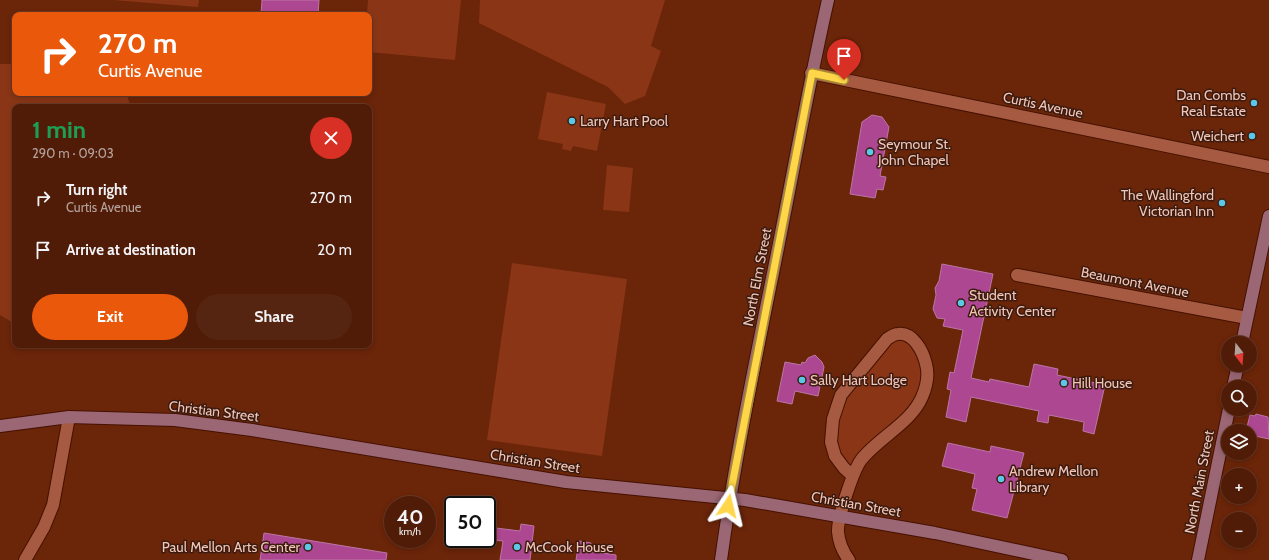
<!DOCTYPE html>
<meta charset="utf-8">
<style>
body{margin:0;font-family:Cabin,sans-serif;background:#562511;color:#f1f3f6;height:100vh;display:flex;flex-direction:column;font-size:15px;white-space:nowrap}
*{box-sizing:border-box;margin:0}
p{font-size:13px;color:#b4a19b}
.icon{flex:none;width:22px;height:22px;fill:none;stroke:currentColor;stroke-width:2;stroke-linecap:round;stroke-linejoin:round}
.map{position:relative;flex:1;overflow:hidden}
.side{position:absolute;left:12px;top:104px;width:360px;height:244px;display:flex;flex-direction:column;background:#501c07;border-radius:8px;box-shadow:0 2px 6px #0003,0 0 0 1px #673a28}
.side>*{flex:none}
.hud{position:absolute;left:12px;top:12px;width:360px;height:84px;border-radius:8px;box-shadow:0 2px 6px #0003,0 0 0 1px #673a28;background:#ea580c;color:#fff;overflow:hidden}
.needle{width:26px;rotate:163deg}
.tools{position:absolute;left:1221px;top:336px;display:grid;gap:8px}
.tools a{display:grid;place-items:center;width:36px;height:36px;border-radius:50%;background:#501c07;box-shadow:0 2px 6px #0003,0 0 0 1px #673a28;font-size:20px}
.speed{position:absolute;left:384px;top:496px;display:flex;gap:8px;font-size:20px;font-weight:700;text-align:center}
.speed>*{display:grid;place-content:center;width:52px;height:52px;border-radius:50%;background:#501c07;box-shadow:0 2px 6px #0003,0 0 0 1px #673a28;line-height:1}
.speed small{font-size:10px;font-weight:400}
.speed .limit{border:2px solid #111;border-radius:6px;background:#fff;color:#111}
.pin{position:absolute;display:grid;place-items:center;width:34px;height:34px;color:#fff;margin:-41px -17px;border-radius:50% 50% 50% 0;rotate:-45deg;box-shadow:0 0 4px #0007}
.pin .icon{rotate:45deg}
.me{position:absolute;width:44px;margin:-22px;rotate:10deg;stroke-linejoin:round;filter:drop-shadow(0 0 3px #0008)}
.turn{display:flex;align-items:center;gap:14px;height:84px;padding:0 20px;font-size:18px}
.turn .icon{width:52px;height:52px;stroke-width:2.5}
.turn b{display:block;font-size:28px;line-height:34px}
.round{display:grid;place-items:center;flex:none;width:42px;height:42px;border-radius:21px;background:#562511}
.headline{display:flex;align-items:center;justify-content:space-between;height:68px;padding:0 20px}
h1{font-size:24px;font-weight:700;line-height:30px;color:#1e9e55}
.action{display:flex;gap:8px;margin-top:auto;padding:8px 20px}
.action a{flex:1;height:46px;border-radius:24px;background:#ea580c;color:#fff;font-size:16px;font-weight:700;line-height:46px;text-align:center}
.action a+a{background:#562511;color:#f1f3f6}
ul{padding:0;list-style:none}
li{display:flex;align-items:center;gap:12px;height:52px;padding:0 20px}
li div{flex:1}
li b{display:block;font-size:15px}
li em{font-style:normal}
.map>svg:first-child{display:block}
</style>
<div class="map">
<svg width="1269" height="560" viewBox="0 0 1269 560">
<rect width="100%" height="100%" fill="#6b2509"/>
<path fill="#8a3616" d="M113 0H199L198 7Z
M368 0H461L455 60 369 52V15H367Z
M480 0H665L651 46 661 51 645 96 625 104 608 87 479 23Z
M15 62V93H126L131 107H15V324L0 315V64H11Z
M547 92 606 104 597 151 573 146 571 151 562 149 563 144 538 139Z
M607 165 633 168 629 212 603 210Z
M512 263 627 279 602 456 487 440Z
M896 333 920 349 927 376 909 415 850 473 831 442 841 395Z"/>
<path fill="#ad4791" stroke="#bb76a5" d="M262 0H319L318 15H261Z
M872 115 882 117 889 127 880 176 886 177 883 190 877 189 875 198 850 194 862 122Z
M942 264 993 274 971 378 989 382 990 379 1029 387 1034 364 1058 369 1057 375 1105 385 1094 434 1083 431 1084 422 1049 415 1048 423 1037 421 1039 411 971 397 966 422 946 417 951 390 947 389 950 372 954 373 963 330 943 326 945 319 937 318 933 309 936 295 935 288 939 281Z
M815 355 822 362 824 367 818 396 795 391 792 404 777 401 785 362 801 365 802 362 805 363 808 358Z
M1256 414 1268 417 1269 439 1250 435V431H1246L1250 415 1255 416Z
M948 443 990 452 991 446 1024 453 1007 518 972 510 977 489 972 488 975 474 942 466Z
M521 524 534 526 530 560H500L503 541 494 540 496 528 520 531Z
M264 533 387 553 386 560H260Z
M579 541 591 543 590 551 616 555V560H576Z"/>
<g fill="none" stroke-linecap="round" stroke-linejoin="round">
<g stroke="#451100" stroke-width="14">
<path id="street" d="M811 73 1269 167
M1017 275 1247 318
M25 560 44 527 53 505 69 417
M849 560C843 552 839 543 838 532 837 519 853 471 861 460 878 438 911 423 922 397 926 388 929 375 926 364 923 351 913 332 898 334 894 334 890 337 887 339L841 395 833 419 831 442 835 456 844 468 853 476"/>
</g>
<g stroke="#451100" stroke-width="14">
<path id="secondary" d="M1242 343 1269 216
M1233 387 1238 365
M0 426 69 417 175 420 252 430 566 482 745 500 935 533 1062 560
M721 560C734 465 753 372 772 278 791 185 807 92 828 0
M1198 560 1229 409"/>
</g>
<use href="#street" stroke="#a65a41" stroke-width="12"/>
<use href="#secondary" stroke="#9b6775" stroke-width="12"/>
</g>
<g fill="none" stroke-linecap="round" stroke-linejoin="round">
<g stroke="#a68a30" stroke-width="10">
<path id="route" d="M728 506 812 73 844 80"/>
</g>
<use href="#route" stroke="#ffd54a" stroke-width="7"/>
</g>
<g fill="#5bc8e7" stroke="#3b1b10" stroke-width="1.5">
<circle cx="1254" cy="103" r="4"/>
<circle cx="572" cy="121" r="4"/>
<circle cx="1252" cy="136" r="4"/>
<circle cx="870" cy="152" r="4"/>
<circle cx="1222" cy="203" r="4"/>
<circle cx="961" cy="303" r="4"/>
<circle cx="802" cy="380" r="4"/>
<circle cx="1064" cy="383" r="4"/>
<circle cx="1001" cy="479" r="4"/>
<circle cx="308" cy="547" r="4"/>
<circle cx="517" cy="547" r="4"/>
</g>
<g text-anchor="middle" stroke-width="3" stroke-linejoin="round" paint-order="stroke">
<g font-size="14" fill="#f1c6b8" stroke="#3b1b10" text-anchor="start">
<text x="1246" y="100" text-anchor="end">Dan Combs<tspan x="1246" dy="16">Real Estate</tspan></text>
<text x="580" y="126">Larry Hart Pool</text>
<text x="1244" y="141" text-anchor="end">Weichert</text>
<text x="878" y="149">Seymour St.<tspan x="878" dy="16">John Chapel</tspan></text>
<text x="1214" y="200" text-anchor="end">The Wallingford<tspan x="1214" dy="16">Victorian Inn</tspan></text>
<text x="969" y="300">Student<tspan x="969" dy="16">Activity Center</tspan></text>
<text x="810" y="385">Sally Hart Lodge</text>
<text x="1072" y="388">Hill House</text>
<text x="1009" y="476">Andrew Mellon<tspan x="1009" dy="16">Library</tspan></text>
<text x="300" y="552" text-anchor="end">Paul Mellon Arts Center</text>
<text x="525" y="552">McCook House</text>
</g>
<g font-size="14" fill="#f1c6b8" stroke="#3b1b10">
<text transform="translate(1043 105) rotate(12)" y="5">Curtis Avenue</text>
<text transform="translate(757 277) rotate(-79)" y="5">North Elm Street</text>
<text transform="translate(1135 282) rotate(11)" y="5">Beaumont Avenue</text>
<text transform="translate(214 411) rotate(7)" y="5">Christian Street</text>
<text transform="translate(535 461) rotate(9)" y="5">Christian Street</text>
<text transform="translate(1199 482) rotate(-79)" y="5">North Main Street</text>
<text transform="translate(856 504) rotate(10)" y="5">Christian Street</text>
</g>
</g>
</svg>
<div class="tools">
<a><svg class="needle" viewBox="-14 -14 28 28"><path d="M0-13l5 13h-10z" fill="#e53935"/><path d="M0 13l5-13h-10z" fill="#b4a19b"/></svg></a>
<a><svg class="icon" aria-label="search" viewBox="0 0 24 24"><circle cx="10" cy="10" r="6"/><path d="M15 15l6 6"/></svg></a>
<a><svg class="icon" aria-label="layers" viewBox="0 0 24 24"><path d="M12 4l9 5-9 5-9-5zM3 14l9 5 9-5"/></svg></a>
<a>+</a>
<a>−</a>
</div>
<div class="speed"><div>40<small>km/h</small></div><div class="limit">50</div></div>
<div class="pin" style="left:844px;top:80px;background:#d93025"><svg class="icon" aria-label="arrive" viewBox="0 0 24 24"><path d="M6 21V4h12l-3 4 3 4H6"/></svg></div>
<svg class="me" style="left:728px;top:506px" viewBox="-20 -20 40 40"><path d="M0-17L14 15 0 8-14 15z" fill="#ffd54a" stroke="#fff" stroke-width="4"/></svg>
<div class="hud">
<div class="turn"><svg class="icon" aria-label="right" viewBox="0 0 24 24"><path d="M7 20v-9h11M14 6l5 5-5 5"/></svg><div><b>270 m</b>Curtis Avenue</div></div>
</div>
<section class="side">
<div class="headline"><div><h1>1 min</h1><p>290 m · 09:03</p></div><a class="round" style="background:#d93025;color:#fff"><svg class="icon" aria-label="close" viewBox="0 0 24 24"><path d="M6 6l12 12M18 6L6 18"/></svg></a></div>
<ul>
<li><svg class="icon" aria-label="right" viewBox="0 0 24 24"><path d="M7 20v-9h11M14 6l5 5-5 5"/></svg><div><b>Turn right</b><p>Curtis Avenue</p></div><em>270 m</em></li>
<li><svg class="icon" aria-label="arrive" viewBox="0 0 24 24"><path d="M6 21V4h12l-3 4 3 4H6"/></svg><div><b>Arrive at destination</b></div><em>20 m</em></li>
</ul>
<div class="action"><a>Exit</a><a>Share</a></div>
</section>
</div>
